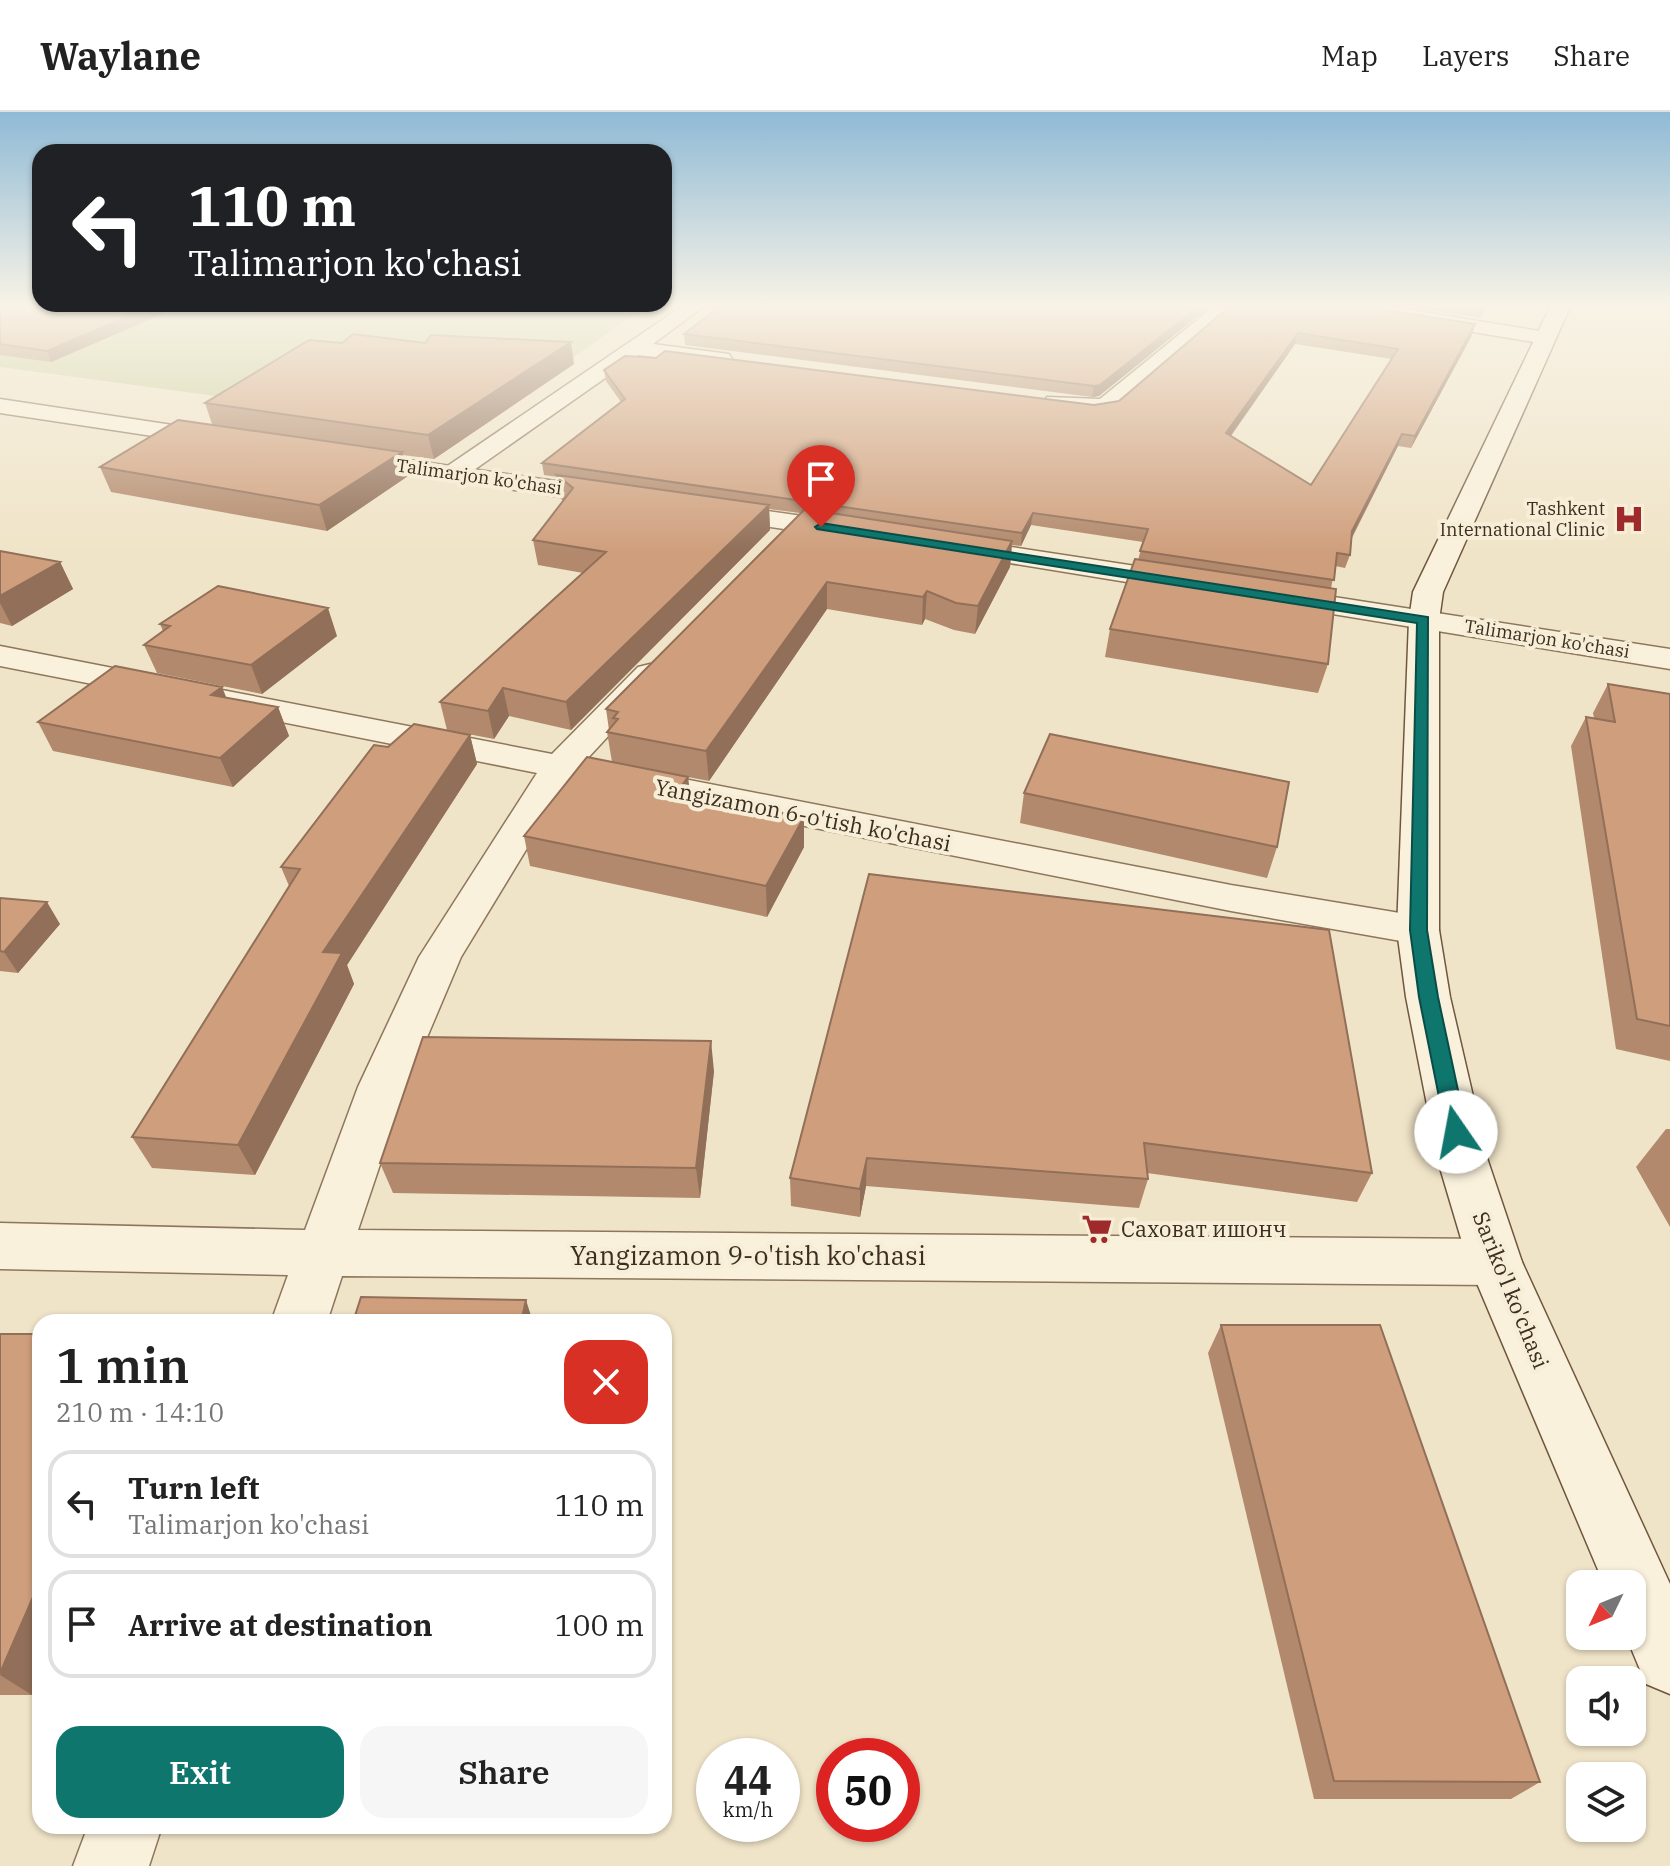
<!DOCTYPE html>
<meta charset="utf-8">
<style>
body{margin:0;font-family:"IBM Plex Serif",serif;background:#f6f6f6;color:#222;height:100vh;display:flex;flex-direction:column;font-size:30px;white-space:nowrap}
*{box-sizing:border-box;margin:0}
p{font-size:26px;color:#767676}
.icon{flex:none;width:44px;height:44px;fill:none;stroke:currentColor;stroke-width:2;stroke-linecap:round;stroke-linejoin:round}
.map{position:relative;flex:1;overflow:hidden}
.panel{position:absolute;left:32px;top:1202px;width:640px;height:520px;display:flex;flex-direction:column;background:#fff;border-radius:24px;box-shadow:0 2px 6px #0004}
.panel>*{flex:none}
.guide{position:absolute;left:32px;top:32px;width:640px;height:168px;border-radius:24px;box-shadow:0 2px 6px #0004;background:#202124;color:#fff;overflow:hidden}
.needle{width:52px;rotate:227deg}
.tools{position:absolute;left:1566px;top:1458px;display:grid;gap:16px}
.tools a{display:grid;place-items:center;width:80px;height:80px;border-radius:16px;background:#fff;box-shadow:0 2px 6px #0004;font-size:40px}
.speed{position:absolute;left:696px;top:1626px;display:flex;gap:16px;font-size:40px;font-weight:700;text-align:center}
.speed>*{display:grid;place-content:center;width:104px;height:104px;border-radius:50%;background:#fff;box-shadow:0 2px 6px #0004;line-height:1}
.speed small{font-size:20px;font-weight:400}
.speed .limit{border:12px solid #d22;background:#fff;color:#111}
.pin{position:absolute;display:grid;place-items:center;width:68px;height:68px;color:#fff;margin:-82px -34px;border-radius:50% 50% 50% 0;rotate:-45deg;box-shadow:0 0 8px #0007}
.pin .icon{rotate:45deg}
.me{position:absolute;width:88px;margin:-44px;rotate:348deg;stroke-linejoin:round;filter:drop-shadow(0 0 6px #0008)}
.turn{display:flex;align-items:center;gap:28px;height:168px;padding:0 24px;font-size:36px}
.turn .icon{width:104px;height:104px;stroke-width:2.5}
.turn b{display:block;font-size:56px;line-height:68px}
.round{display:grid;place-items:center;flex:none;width:84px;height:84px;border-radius:24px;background:#f6f6f6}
.summary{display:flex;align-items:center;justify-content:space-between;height:136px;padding:0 24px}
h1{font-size:48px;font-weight:600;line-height:60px}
.button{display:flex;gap:16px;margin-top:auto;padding:16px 24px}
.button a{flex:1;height:92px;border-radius:24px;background:#0f766e;color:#fff;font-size:32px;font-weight:600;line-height:92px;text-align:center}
.button a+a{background:#f6f6f6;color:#222}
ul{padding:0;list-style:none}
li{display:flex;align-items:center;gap:24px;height:108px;margin:0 16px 12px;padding:0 8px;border:4px solid #e0e0e0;border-radius:24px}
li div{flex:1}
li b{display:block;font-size:30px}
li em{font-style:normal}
header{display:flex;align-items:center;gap:48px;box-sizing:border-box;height:112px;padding:0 40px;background:#fff;border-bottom:2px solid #e0e0e0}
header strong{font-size:38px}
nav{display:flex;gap:44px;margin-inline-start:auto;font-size:28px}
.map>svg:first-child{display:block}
</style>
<header>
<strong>Waylane</strong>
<nav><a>Map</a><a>Layers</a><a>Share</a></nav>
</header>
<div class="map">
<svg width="1670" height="1754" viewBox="0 0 1670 1754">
<rect width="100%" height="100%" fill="#f0e4c8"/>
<path fill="#c9cf9b" d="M0 195H645L571 247 238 287 0 255Z"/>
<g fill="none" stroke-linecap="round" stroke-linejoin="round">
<g stroke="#8d765c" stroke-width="3">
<path id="minor" d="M681 195H703L653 232 729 242 732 247 729 252 721 253 638 243 461 367H443L439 362 443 357Z
M1213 195H1235L1115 298C1093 303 1069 300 1047 295L1044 290 1047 285 1100 287Z
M1348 195H1392L1546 220 1556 226 1546 232 1358 201Z
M1424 499 1670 537V557L1413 515 1409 508 1413 501Z
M0 534 159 565 171 568 176 575 171 582 159 585 0 554Z
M650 552 662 555 666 562 586 648 1231 773 1418 804 1433 808 1439 818 1433 828 1418 832 1231 799 569 667 461 845 406 975 358 1118 1495 1127 1514 1134 1522 1150 1514 1166 1495 1173 342 1164 327 1210H271L288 1163 0 1157V1111L305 1118 358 975 419 845 537 661 222 598 210 595 205 588 210 581 222 578 552 642 638 555Z
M88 1714H162L149 1754H73Z"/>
</g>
<g stroke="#8d765c" stroke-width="3">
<path id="tertiary" d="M0 287 219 320 228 322 231 327 228 332 219 334 0 301Z
M346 339 619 378 628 380 632 386 628 392 619 394 337 351 334 346 337 341Z
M711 391 852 411 862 413 866 419 862 425 852 427 702 405 698 399 702 393Z
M952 426 1188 462 1198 465 1203 471 1198 477 1188 480 942 440 938 434 942 428Z
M1276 476 1424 499 1435 501 1439 508 1435 515 1424 517 1265 491 1261 485 1265 479Z"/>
</g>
<g stroke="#6f573f" stroke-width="3">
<path id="secondary" d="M1550 195H1570L1443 480 1439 508V818L1450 885 1488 1049 1522 1150 1670 1472V1582L1646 1572 1626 1524H1632V1472H1604L1468 1150 1438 1049 1406 885 1397 818 1409 508 1413 480Z"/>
</g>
<use href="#minor" fill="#faf1dc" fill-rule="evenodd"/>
<use href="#tertiary" fill="#faf1dc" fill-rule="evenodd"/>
<use href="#secondary" fill="#faf1dc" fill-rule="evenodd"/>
</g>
<path fill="#b2896c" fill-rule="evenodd" d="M0 195 167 200 51 250 0 243Z
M719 195H1209L1099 284 1092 285 685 233 684 222Z
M1229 195 1472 223 1411 336 1398 334 1352 426 1350 443 1345 456 1335 454 1331 477 1328 552 1318 581 1105 545 1110 517 1138 448 1143 430 1031 413 1021 434 1012 433 1010 455 975 522 954 518 925 507 922 513 827 497 709 669 688 665 690 683 804 705V735L767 805 530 754 524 724 612 650 607 620 609 618 606 597 800 401 769 397 770 418 571 618 509 604 494 627 447 618 440 590 583 461 538 453 533 428 563 389 561 387 558 365 544 363 542 351 621 290 606 269 604 258 1094 293 1119 289ZM1295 232 1392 247 1311 373 1231 324Z
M1409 195H1487L1481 206Z
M574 252 434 347 403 343 408 364 327 419 111 380 100 355 212 312 205 291Z
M0 439 60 450 73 477 12 514 0 511Z
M160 512 337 524 262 582 157 561 144 533 163 519Z
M1608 572 1670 582V949L1616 937 1571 634 1586 605 1594 606 1593 601Z
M227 586 278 595 289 624 233 675 53 639 38 610Z
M470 623 477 652 347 853 354 872 255 1063 152 1056 132 1025 289 774 281 755 388 635Z
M1024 681 1277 735 1267 766 1020 711Z
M869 762 1372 1061 1357 1090 1147 1061 1148 1067 1139 1096 866 1074 860 1105 791 1094 790 1066Z
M0 786 60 812 18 861 0 859Z
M714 959 700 1086 393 1081 380 1051Z
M1666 1017H1670V1115L1636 1055Z
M1221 1213 1540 1670 1511 1687H1314L1208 1241Z
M0 1222H40V1563L32 1583H0Z"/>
<path fill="#916f58" d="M150 195H165L167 200 51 250 47 239Z
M1198 195H1209L1099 284 1092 285 1094 274Z
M1475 212 1472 223 1411 336 1415 324Z
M1298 221 1295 232 1224 333 1226 321Z
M571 230 574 252 434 347 428 323Z
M1402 322 1398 334 1348 432 1352 419Z
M402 340 408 364 327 419 319 393Z
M769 393 770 418 571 618 566 590Z
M1033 401 1031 413 1021 434 1022 421Z
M1012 429 1010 455 975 522 978 494Z
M60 450 73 477 12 514 0 491V484Z
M827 470V497L709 669 706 639Z
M927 479 925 507 922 513 923 485Z
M328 496 337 524 262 582 251 553Z
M222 575 234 604 211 583Z
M503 576 509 604 494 627 488 599Z
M278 595 289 624 233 675 220 646Z
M470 623 477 652 347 853 354 872 255 1063 238 1033 323 840Z
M688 665 691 694 677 680Z
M804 705V735L767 805 766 774Z
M47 790 60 812 18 861 4 840Z
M711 929 714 959 700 1086 696 1056Z
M867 1046 866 1074 860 1105V1077Z
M526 1188 533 1210H521Z
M40 1469V1563L32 1583 0 1563Z"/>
<path fill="#cf9f7d" stroke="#916f58" stroke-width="2" fill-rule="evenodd" d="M0 195H150L47 239 0 232Z
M719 195H1198L1100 273 1094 274 684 222Z
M1229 195H1367L1475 212 1415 324 1402 322 1352 419 1350 443 1337 441 1334 468 1140 439 1148 417 1033 401 1022 421 542 351 625 287 604 258 625 244 656 246 665 239 1094 293 1119 289ZM1298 221 1398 237 1311 373 1226 321Z
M353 222 425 231 431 223 571 230 428 323 205 291 309 228 342 231Z
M178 308 402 340 319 393 100 355Z
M557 363 769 393 566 590 503 576 488 599 440 590 606 440 533 428 573 376Z
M805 397 1012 429 978 494 956 491 927 479 923 485 827 470 706 639 607 620 618 607 613 606 618 600 606 597Z
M0 439 60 450 0 484Z
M1135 447 1336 477 1328 552 1110 517Z
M218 474 328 496 251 553 144 533 170 514 160 512Z
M115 554 222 575 211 583 278 595 220 646 38 610Z
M1608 572 1670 582V914L1637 907 1586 605 1615 610Z
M414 612 470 623 323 840 342 841 238 1033 132 1025 300 757 281 755 374 633 388 635Z
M1050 622 1289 670 1277 735 1024 681Z
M587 645 688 665 677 680 804 705 766 774 524 724Z
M869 762 1329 818 1372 1061 1144 1031 1148 1067 867 1046 860 1077 790 1066Z
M0 786 47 790 4 840 0 839Z
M423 925 711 929 696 1056 380 1051Z
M361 1185 526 1188 521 1210H353Z
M1221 1213H1380L1540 1670 1334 1669Z
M0 1222H40V1469L0 1561Z"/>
<linearGradient id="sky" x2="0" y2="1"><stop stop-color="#8fbad6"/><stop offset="0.44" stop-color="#f8f3e6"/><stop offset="1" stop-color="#f8f3e6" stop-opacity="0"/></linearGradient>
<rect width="1670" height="440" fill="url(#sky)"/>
<path fill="#0f766e" stroke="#0a4d48" stroke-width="2" d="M821 411 1428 505 1427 818 1438 885 1467 1020 1464 1025H1449L1446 1020 1419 885 1410 818 1417 511 817 417 815 415Z"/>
<defs>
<g id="hospital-bare" transform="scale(2.4)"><path d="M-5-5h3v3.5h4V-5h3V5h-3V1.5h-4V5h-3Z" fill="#9e2a2b" stroke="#f7eed8" stroke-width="2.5" paint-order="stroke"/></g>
<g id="supermarket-bare" transform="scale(2.4)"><path d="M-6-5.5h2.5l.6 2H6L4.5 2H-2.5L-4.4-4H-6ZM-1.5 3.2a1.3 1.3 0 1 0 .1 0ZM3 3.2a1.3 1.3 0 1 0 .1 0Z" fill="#9e2a2b" stroke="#f7eed8" stroke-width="2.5" paint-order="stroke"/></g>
</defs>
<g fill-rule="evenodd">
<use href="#hospital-bare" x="1629" y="407"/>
<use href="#supermarket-bare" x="1097" y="1117"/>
</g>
<g text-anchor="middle" stroke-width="8" stroke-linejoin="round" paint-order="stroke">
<g font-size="18" fill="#3d2e20" stroke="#f7eed8">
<text transform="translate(479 365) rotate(8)" y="6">Talimarjon ko'chasi</text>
<text transform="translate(1547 527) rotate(9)" y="6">Talimarjon ko'chasi</text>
</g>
<g font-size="18" fill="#3d2e20" stroke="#f7eed8" text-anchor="end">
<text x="1605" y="403">Tashkent<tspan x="1605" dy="21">International Clinic</tspan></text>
</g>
<g font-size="22" fill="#3d2e20" stroke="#f7eed8">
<text transform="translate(803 703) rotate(11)" y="8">Yangizamon 6-o'tish ko'chasi</text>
<text transform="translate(1511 1178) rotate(68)" y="8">Sariko'l ko'chasi</text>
</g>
<g font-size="22" fill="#3d2e20" stroke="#f7eed8" text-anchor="start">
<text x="1121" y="1125">Саховат ишонч</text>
</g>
<g font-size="26" fill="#3d2e20" stroke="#f7eed8">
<text x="748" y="1153">Yangizamon 9-o'tish ko'chasi</text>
</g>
</g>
</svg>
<div class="tools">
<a><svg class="needle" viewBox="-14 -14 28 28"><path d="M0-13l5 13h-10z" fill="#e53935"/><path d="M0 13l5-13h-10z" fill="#767676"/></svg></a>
<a><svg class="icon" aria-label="sound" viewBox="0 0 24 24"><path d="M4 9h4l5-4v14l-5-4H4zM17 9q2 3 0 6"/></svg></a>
<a><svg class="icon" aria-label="layers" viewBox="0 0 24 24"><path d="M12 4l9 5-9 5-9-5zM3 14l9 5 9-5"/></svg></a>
</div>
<div class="speed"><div>44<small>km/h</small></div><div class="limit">50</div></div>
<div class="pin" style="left:821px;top:415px;background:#d93025"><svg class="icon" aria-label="arrive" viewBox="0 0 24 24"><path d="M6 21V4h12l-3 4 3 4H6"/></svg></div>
<svg class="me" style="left:1456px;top:1020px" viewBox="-20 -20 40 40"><circle r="19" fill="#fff"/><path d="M0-13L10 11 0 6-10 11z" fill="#0f766e"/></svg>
<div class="guide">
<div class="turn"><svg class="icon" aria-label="left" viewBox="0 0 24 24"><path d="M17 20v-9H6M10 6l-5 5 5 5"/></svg><div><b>110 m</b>Talimarjon ko'chasi</div></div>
</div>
<section class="panel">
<div class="summary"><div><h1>1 min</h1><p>210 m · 14:10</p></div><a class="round" style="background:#d93025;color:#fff"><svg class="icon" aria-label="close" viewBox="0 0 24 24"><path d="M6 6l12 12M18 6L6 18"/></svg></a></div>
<ul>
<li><svg class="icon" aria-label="left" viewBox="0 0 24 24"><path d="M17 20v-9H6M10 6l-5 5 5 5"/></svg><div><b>Turn left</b><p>Talimarjon ko'chasi</p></div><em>110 m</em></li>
<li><svg class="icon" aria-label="arrive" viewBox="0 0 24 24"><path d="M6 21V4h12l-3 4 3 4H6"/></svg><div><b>Arrive at destination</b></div><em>100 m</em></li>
</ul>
<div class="button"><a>Exit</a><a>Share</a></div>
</section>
</div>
